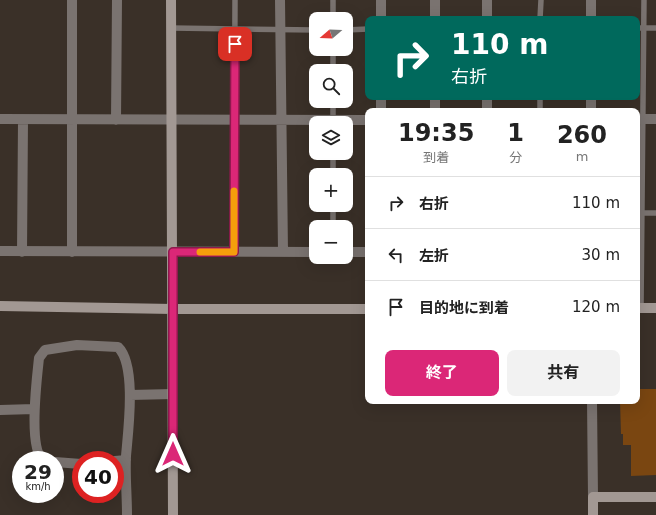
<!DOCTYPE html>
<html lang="ja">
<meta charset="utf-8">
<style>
body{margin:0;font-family:"DejaVu Sans","Noto Sans JP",sans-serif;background:#f2f2f2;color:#222;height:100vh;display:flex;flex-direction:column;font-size:15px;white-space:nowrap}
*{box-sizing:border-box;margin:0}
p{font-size:13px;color:#767676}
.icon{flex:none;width:22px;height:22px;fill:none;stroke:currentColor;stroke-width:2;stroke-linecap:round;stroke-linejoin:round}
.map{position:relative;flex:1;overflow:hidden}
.drawer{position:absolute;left:365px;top:108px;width:275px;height:296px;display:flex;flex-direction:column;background:#fff;border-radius:8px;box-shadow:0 4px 16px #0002}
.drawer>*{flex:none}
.hud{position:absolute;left:365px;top:16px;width:275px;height:84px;border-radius:8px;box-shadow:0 4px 16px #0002;background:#00695c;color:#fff;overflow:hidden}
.needle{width:26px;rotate:251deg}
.fabs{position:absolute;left:309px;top:12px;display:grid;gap:8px}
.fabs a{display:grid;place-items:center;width:44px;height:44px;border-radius:8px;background:#fff;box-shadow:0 4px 16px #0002;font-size:20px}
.speed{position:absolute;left:12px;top:451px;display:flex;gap:8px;font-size:20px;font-weight:700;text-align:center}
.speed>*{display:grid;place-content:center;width:52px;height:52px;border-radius:50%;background:#fff;box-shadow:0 4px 16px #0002;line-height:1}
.speed small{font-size:10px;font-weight:400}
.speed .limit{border:6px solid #d22;background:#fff;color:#111}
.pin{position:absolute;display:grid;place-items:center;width:34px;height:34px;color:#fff;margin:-17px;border-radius:8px;box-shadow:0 2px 6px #0006}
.me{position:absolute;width:44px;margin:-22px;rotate:0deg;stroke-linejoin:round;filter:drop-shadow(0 0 3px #0008)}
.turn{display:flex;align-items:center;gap:14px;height:84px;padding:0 20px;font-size:18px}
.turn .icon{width:52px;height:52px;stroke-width:2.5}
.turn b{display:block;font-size:28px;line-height:34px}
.eta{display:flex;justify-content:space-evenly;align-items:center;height:68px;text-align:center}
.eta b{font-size:24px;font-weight:700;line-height:28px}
.primary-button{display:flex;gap:8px;margin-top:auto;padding:8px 20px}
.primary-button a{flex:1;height:46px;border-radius:8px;background:#db2777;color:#fff;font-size:16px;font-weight:700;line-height:46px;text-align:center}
.primary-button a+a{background:#f2f2f2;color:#222}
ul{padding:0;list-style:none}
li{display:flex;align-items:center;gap:12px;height:52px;padding:0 20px;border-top:1px solid #e0e0e0}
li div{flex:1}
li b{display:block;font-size:15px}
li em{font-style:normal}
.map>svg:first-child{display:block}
</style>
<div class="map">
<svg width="656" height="515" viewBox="0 0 656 515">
<rect width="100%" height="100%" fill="#3a3028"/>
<path fill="#7a4611" d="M637 389H656V475L631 476V445H623V434H621L620 401H637Z"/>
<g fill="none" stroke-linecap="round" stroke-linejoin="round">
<path stroke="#7a7370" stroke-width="5.5" d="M333 19V0
M540 19 541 0
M171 28 316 30
M637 28H656
M346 30 368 29
M333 71V49
M540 111V97
M333 121V101
M333 175V153
M637 213H656
M333 227V205
M234 252 235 0
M641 308 644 0"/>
<path stroke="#7a7370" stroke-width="10" d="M280 0 283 252
M591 0V19
M381 19V0
M435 19V0
M487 19V0
M487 97V111
M591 97V111
M381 111V97
M435 111V97
M0 119 368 120
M637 119H656
M116 120 117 0
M0 251 316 252
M22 252 23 120
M72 252V0
M346 252H368
M130 395 173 394
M592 401 593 497
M0 410 34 409
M43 460C28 448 37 377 39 358L45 350 77 345 118 347C137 365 128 432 126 456 125 476 127 495 127 515
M115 461 126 460
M55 462 81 464"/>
<path stroke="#a29893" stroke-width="10" d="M171 0 173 515
M0 306 173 309H368
M637 308H656
M593 515V497H656"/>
</g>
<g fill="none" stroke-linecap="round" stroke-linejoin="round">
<g stroke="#8e194d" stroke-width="10">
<path id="route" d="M173 454V252H234L235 44"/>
</g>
<use href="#route" stroke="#db2777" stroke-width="7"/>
<path stroke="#f59e0b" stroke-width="7" d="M200 252H234V191"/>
</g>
</svg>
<div class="fabs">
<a><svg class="needle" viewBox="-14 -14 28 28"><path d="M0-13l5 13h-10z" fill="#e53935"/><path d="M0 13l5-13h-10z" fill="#767676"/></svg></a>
<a><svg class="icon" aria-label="search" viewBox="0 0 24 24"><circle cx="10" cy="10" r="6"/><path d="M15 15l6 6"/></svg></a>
<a><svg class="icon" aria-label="layers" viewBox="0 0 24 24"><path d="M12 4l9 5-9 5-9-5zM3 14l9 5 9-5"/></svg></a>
<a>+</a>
<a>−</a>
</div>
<div class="speed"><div>29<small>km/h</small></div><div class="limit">40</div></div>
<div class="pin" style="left:235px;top:44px;background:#d93025"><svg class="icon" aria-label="arrive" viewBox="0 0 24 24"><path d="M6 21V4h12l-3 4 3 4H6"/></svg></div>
<svg class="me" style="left:173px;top:454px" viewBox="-20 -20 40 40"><path d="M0-17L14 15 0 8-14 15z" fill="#db2777" stroke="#fff" stroke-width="4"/></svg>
<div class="hud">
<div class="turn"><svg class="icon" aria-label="right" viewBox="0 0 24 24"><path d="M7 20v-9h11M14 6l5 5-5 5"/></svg><div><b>110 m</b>右折</div></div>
</div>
<section class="drawer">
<div class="eta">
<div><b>19:35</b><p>到着</p></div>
<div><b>1</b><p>分</p></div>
<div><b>260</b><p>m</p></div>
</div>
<ul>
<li><svg class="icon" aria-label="right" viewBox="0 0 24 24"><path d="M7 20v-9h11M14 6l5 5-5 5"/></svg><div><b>右折</b></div><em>110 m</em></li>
<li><svg class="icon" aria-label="left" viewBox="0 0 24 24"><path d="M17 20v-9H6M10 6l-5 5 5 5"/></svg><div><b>左折</b></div><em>30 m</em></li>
<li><svg class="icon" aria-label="arrive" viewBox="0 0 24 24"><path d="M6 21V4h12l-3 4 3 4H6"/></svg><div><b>目的地に到着</b></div><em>120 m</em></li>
</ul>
<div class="primary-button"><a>終了</a><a>共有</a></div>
</section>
</div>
